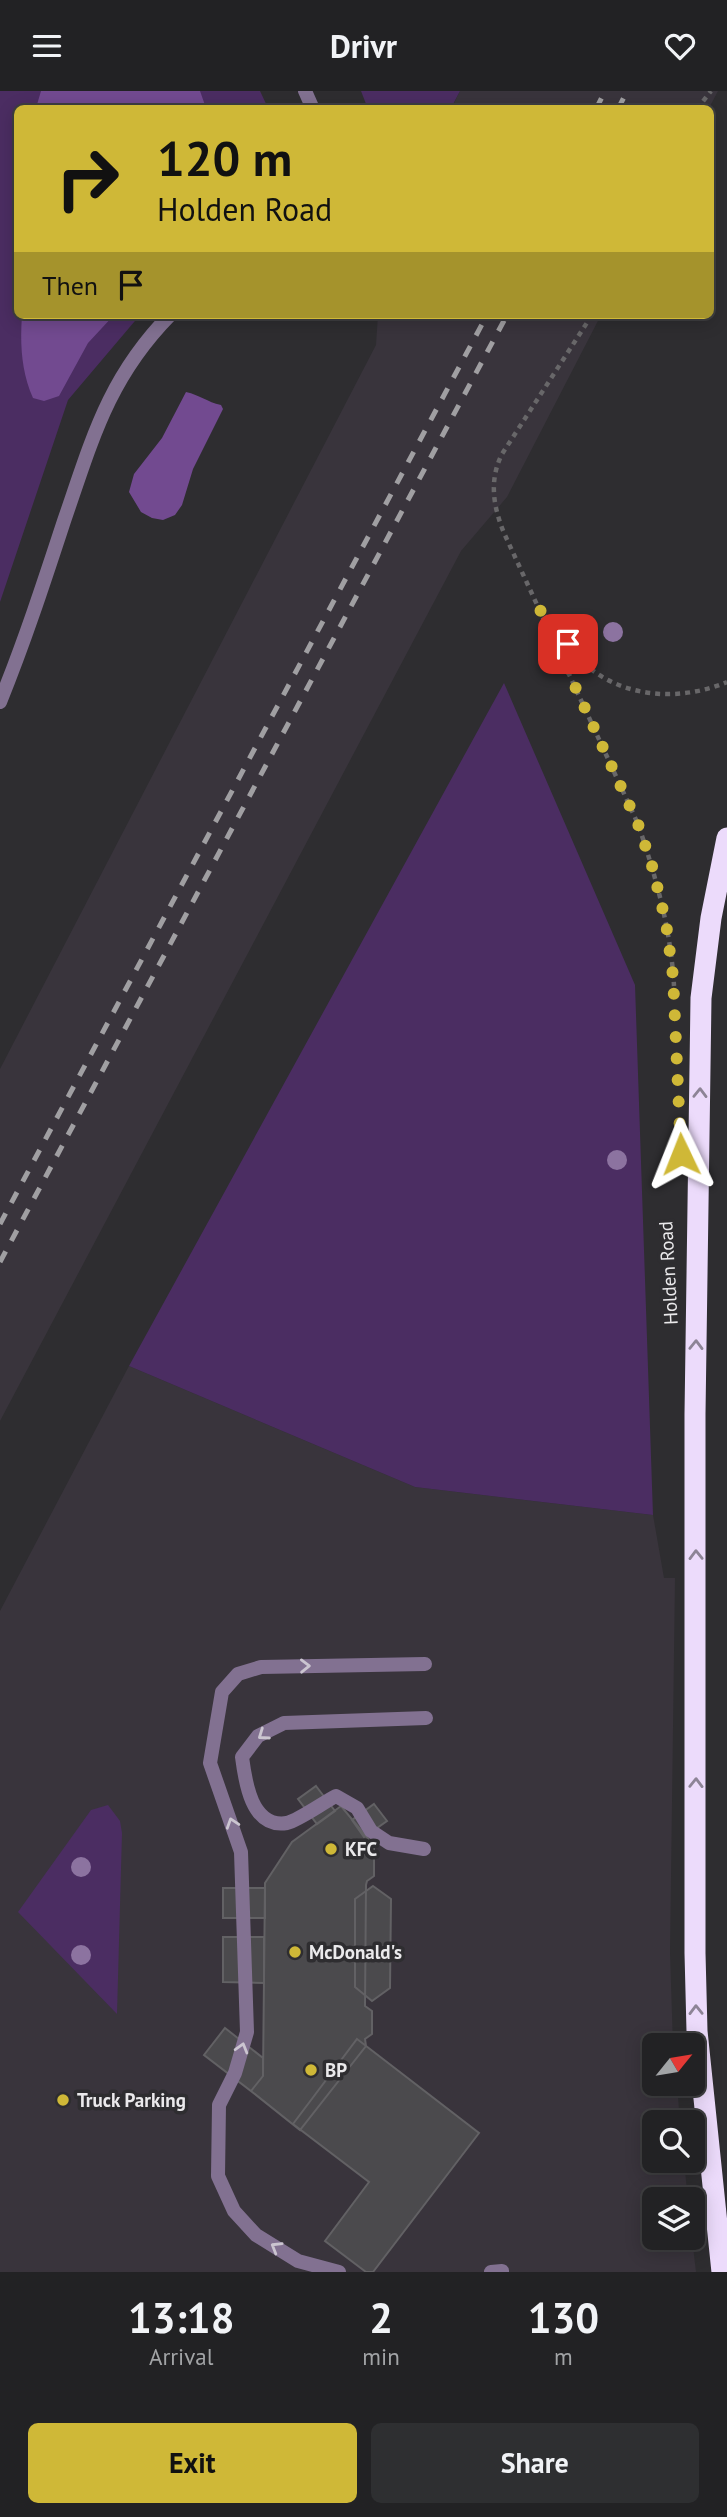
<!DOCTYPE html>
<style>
body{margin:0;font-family:"PT Sans",sans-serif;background:#2e2f31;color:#f1f3f6;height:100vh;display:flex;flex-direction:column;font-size:26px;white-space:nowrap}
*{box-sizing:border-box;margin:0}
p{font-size:23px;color:#a2a4a6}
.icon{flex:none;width:38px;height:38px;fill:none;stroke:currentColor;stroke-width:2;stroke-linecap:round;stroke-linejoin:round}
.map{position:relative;height:2181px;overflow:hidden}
.panel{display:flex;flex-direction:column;background:#222224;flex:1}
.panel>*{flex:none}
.banner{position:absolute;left:14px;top:14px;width:700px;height:214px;border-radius:10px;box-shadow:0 4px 18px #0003,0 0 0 2px #3f3f41;background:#cfb837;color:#111;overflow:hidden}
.needle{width:46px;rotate:60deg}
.controls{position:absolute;left:642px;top:1942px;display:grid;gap:14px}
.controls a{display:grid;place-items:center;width:63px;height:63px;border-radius:10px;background:#222224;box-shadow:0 4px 18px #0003,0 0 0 2px #3f3f41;font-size:35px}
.pin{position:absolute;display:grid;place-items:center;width:60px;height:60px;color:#fff;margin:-30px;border-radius:14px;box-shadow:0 4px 10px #0006}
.me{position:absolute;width:77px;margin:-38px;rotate:358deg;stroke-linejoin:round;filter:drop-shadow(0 0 5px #0008)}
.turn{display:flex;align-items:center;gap:24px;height:147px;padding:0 28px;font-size:32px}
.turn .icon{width:91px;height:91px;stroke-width:2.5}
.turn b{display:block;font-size:49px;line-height:60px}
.then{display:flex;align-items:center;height:66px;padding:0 28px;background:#0003;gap:14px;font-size:26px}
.eta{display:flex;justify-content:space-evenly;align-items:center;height:119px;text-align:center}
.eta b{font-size:42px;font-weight:700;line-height:49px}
.action{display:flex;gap:14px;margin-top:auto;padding:14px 28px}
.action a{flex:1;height:80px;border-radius:10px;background:#cfb837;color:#111;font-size:28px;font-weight:700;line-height:80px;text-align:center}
.action a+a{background:#2e2f31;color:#f1f3f6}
header{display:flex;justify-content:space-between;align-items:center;height:91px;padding:0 28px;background:#222224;font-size:32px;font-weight:700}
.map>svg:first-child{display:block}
</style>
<header><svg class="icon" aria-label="menu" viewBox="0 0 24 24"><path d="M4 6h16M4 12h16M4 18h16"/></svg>Drivr<svg class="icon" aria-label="heart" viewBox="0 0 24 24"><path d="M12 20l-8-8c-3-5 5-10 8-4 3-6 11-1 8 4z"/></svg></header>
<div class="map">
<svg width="727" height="2181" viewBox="0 0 727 2181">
<rect width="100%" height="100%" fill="#2e2d30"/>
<path fill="#39343c" d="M460 0H718L709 17 451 18Z
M378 224H601L507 406 461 460 0 1330V978L376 254Z
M129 1275 415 1396 653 1424 664 1487H675L670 1861 673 1955H654V1993H677L680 2032H654V2070H684L688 2109H654V2147H692L696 2181H0V1520Z"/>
<path fill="#4b2d62" d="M0 0H260L268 17 18 18V224H140L68 309 0 511Z
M361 0H460L451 17 368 18Z
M504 592 635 894 653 1424 415 1396 129 1275Z
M108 1714 120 1730 122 1742 117 1923 18 1821 91 1719Z"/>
<path fill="#724a90" d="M41 0H200L206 17H36Z
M22 224H114L88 252 59 305 44 310 33 307C21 280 20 252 22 224Z
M186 301C200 304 207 311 221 314L223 318 193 378 182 414 175 424 163 429 152 427 141 421 129 401 134 383 162 347Z"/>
<path fill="#4b4a4d" stroke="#626164" stroke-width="2" d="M316 1695 335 1720 317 1733 298 1708Z
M374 1713 387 1730 364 1746 352 1729Z
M341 1715 374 1755V1785L367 1790 366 1794 365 1915 372 1920V1943L365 1948 366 1955 300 2039 251 2000 263 1985 265 1792 292 1751Z
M373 1795 391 1808 390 1897 372 1910 355 1896V1808Z
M223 1797H265V1827H223Z
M223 1846H264V1892L223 1891Z
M225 1937 263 1967V1985L251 2000 204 1964Z
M357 1948 479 2042 373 2181H366L325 2150 369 2091 293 2033Z"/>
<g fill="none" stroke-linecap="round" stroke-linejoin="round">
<path stroke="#686769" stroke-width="4.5" stroke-dasharray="5 5" stroke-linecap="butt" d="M697 18 711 0
M592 224 502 363C489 389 493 415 504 442L638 733C656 786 671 839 674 895
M545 525C558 541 571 561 587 575 626 608 682 610 727 591"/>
<path stroke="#827191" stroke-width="14" d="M305 0 313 18
M0 611C24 552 44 491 64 430 92 349 108 287 170 224
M424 1758 389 1752 371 1740 357 1717 336 1705C324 1711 299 1729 287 1732 251 1738 245 1689 242 1666L258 1645 284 1632 426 1627
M339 2181 298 2170 256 2144 234 2120 218 2085 219 2014 235 1982 247 1941 241 1761 210 1672 222 1601 238 1583 261 1576 425 1573
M491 2181 502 2180"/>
<path stroke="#ecdbfb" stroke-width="21" d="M722 2181 697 1940 695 1862V1323L701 907 711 827 727 747"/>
<path stroke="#a09fa2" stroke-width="5" stroke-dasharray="12 12" stroke-linecap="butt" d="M596 18 605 0
M618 18 627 0
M0 1133 487 224
M0 1171 507 224"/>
</g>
<g fill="#8c73a0">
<circle cx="613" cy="541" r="10"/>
<circle cx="617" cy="1069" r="10"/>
<circle cx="81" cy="1776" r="10"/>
<circle cx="81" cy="1864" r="10"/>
</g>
<defs><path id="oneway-chevron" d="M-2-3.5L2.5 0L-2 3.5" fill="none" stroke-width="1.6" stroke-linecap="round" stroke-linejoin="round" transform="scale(1.75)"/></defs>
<g stroke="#8d8496">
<use href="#oneway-chevron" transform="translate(700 1002) rotate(-89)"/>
<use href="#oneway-chevron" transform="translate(696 1254) rotate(-89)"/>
<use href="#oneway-chevron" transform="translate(696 1464) rotate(-91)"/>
<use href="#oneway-chevron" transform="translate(696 1692) rotate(-89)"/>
<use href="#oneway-chevron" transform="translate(696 1919) rotate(-91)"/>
</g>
<g stroke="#cbc5d0">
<use href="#oneway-chevron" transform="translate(305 1575) rotate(-1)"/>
<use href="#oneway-chevron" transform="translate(263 1644) rotate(145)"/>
<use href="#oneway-chevron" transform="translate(232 1732) rotate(-108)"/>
<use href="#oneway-chevron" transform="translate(242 1957) rotate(-74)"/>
<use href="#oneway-chevron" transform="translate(276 2156) rotate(-149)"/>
</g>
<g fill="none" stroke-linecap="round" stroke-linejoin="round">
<path stroke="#cfb837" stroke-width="12" stroke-dasharray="0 21.6" d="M568 553 540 519 638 733 653 778 666 832 673 885 681 1063"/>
</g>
<g fill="#cfb837" stroke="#2e2d30" stroke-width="2.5">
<circle cx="331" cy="1758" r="7"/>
<circle cx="295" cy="1861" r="7"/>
<circle cx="311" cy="1979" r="7"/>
<circle cx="63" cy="2009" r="7"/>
</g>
<g text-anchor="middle" stroke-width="7" stroke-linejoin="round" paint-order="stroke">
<g font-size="19" fill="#eae9eb" stroke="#2e2d30">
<text transform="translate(668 1182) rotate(-93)" y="7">Holden Road</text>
</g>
<g font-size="19" font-weight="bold" fill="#eae9eb" stroke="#2e2d30" text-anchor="start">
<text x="345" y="1765">KFC</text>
<text x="309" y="1868">McDonald's</text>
<text x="325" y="1986">BP</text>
<text x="77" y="2016">Truck Parking</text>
</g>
</g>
</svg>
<div class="controls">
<a><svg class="needle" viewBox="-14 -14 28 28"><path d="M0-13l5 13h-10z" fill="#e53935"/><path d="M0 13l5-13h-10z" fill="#a2a4a6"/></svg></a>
<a><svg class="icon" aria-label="search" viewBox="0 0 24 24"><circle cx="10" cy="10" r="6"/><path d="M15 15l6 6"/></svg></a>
<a><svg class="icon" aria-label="layers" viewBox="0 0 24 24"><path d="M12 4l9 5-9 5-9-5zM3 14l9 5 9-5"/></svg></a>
</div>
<div class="pin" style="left:568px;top:553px;background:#d93025"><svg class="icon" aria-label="arrive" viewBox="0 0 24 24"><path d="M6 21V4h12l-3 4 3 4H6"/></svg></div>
<svg class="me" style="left:681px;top:1063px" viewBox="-20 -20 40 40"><path d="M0-17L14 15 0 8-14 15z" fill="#cfb837" stroke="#fff" stroke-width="4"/></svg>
<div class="banner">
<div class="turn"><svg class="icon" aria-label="right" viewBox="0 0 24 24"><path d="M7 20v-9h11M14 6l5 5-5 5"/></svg><div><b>120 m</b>Holden Road</div></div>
<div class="then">Then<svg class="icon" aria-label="arrive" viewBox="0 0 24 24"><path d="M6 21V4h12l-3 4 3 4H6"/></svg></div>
</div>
</div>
<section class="panel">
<div class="eta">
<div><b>13:18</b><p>Arrival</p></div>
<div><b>2</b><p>min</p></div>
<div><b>130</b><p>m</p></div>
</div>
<div class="action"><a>Exit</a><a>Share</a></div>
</section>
